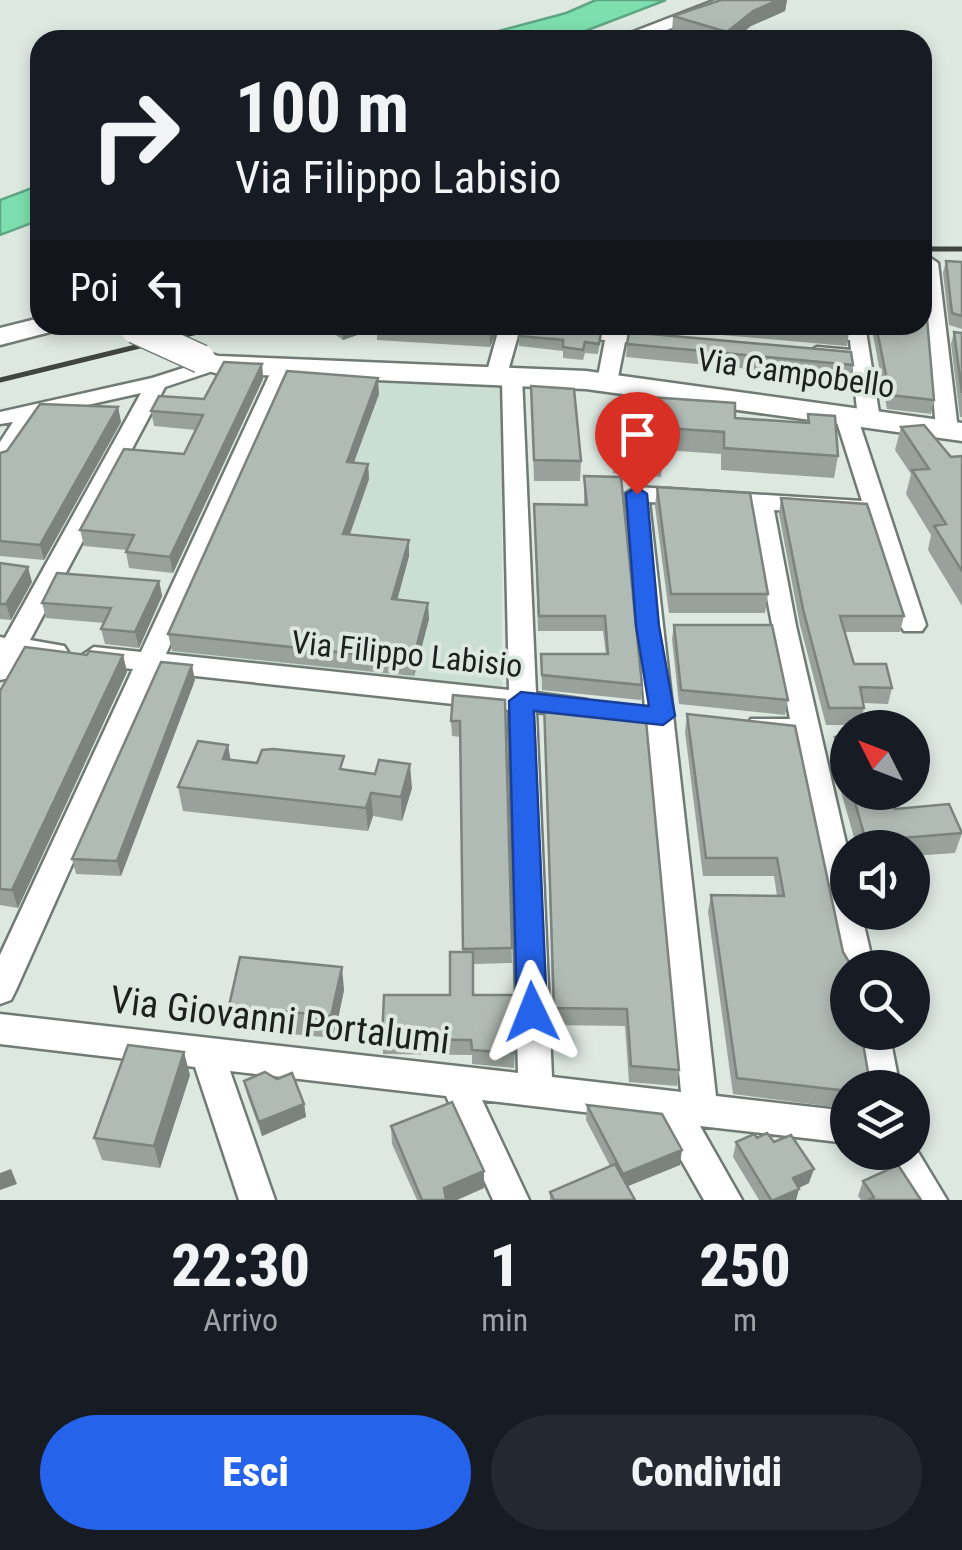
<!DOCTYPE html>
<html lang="it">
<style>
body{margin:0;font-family:"Roboto Condensed",sans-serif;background:#242831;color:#f1f3f6;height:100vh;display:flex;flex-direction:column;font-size:38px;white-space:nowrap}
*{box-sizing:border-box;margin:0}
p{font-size:32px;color:#9ea1a6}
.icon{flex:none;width:55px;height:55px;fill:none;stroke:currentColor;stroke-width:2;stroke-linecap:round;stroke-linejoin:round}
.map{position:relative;height:1200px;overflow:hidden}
.sheet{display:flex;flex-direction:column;background:#171b24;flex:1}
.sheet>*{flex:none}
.guide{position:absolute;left:30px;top:30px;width:902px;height:305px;border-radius:30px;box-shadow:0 5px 15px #0003;background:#171b24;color:#f1f3f6;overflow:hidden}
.needle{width:65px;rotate:312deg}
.tools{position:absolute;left:830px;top:710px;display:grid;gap:20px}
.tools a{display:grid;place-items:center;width:100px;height:100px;border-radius:50%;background:#171b24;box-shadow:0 5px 15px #0003;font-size:50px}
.pin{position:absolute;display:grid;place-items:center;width:85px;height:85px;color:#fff;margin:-102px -42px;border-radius:50% 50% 50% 0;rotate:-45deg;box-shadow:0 0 10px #0007}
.pin .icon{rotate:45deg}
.me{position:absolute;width:110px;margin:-55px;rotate:358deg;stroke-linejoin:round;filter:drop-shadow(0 0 8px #0008)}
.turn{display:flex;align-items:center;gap:35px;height:210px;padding:0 40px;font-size:45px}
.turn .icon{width:130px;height:130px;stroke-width:2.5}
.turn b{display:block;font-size:70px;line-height:85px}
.then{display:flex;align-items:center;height:95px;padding:0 40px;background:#0003;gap:20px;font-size:38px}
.eta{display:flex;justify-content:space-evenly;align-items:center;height:170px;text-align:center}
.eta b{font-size:60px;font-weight:800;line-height:70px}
.action{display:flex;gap:20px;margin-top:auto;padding:20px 40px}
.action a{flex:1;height:115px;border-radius:60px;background:#2563eb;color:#fff;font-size:40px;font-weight:800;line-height:115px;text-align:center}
.action a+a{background:#242831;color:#f1f3f6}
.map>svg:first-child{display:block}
</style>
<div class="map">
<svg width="962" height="1200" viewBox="0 0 962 1200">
<rect width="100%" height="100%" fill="#dde8e1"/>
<path fill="#cbded3" d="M291 368 502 382V691L171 652 289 387Z"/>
<path fill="#7ddeae" stroke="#60a583" stroke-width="2.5" d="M596 0H666L562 40H465L566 13Z
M40 185V220L0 235V200Z"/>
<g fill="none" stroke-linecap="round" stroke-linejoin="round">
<g stroke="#717b76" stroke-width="5">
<path id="minor" d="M929 257 938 263 958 430 947 437 936 430 922 259Z
M500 325H628L627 330 663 333 673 339 663 345 625 342 617 382 607 388 597 382 605 340 519 332 508 371 519 372 522 376 536 693 587 700 591 707 587 714 577 717 536 712 552 1077 681 1092 625 494 637 487 862 501 835 416 846 410 857 416 926 625 922 631H904L900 625 866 516 774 510 796 626 848 852V912H861L874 968H848V978L842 968 794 740 751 733 747 726 751 719H790L750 508 649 502 716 1096 848 1111V1143L700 1126 742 1200H704L659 1121 482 1100 529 1200H493L446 1096 230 1071 275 1200H239L195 1067 0 1044V1014L518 1073 509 710 158 672 16 990 11 1000 0 1004V955L133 669 94 665 81 656 94 647 141 652 274 365 284 359 294 365 166 654 509 690 502 380 489 379 486 375Z
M750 325H819L866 331 880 419 877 424H861L858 419 852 362 817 359 807 353 817 347 851 350 850 340 760 331Z
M215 358 225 364 222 368 165 387 30 640 64 646 68 652 64 658 21 657 9 678 0 680V637L5 638 141 393 38 416 8 464 0 466V442L13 422 0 424V412L152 378Z
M856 1032H889L900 1088H866Z
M912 1142 947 1200H909L882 1152H912Z"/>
</g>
<g stroke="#717b76" stroke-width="5">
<path id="secondary" d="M716 0H744L641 40H612Z
M40 318V325H58L54 331 0 345V328Z
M201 350 218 356 586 371 962 423V441L586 389 215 373 191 365 187 359Z"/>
</g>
<use href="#minor" fill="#fff" fill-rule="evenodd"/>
<use href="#secondary" fill="#fff" fill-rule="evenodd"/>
<path stroke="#404542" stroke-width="5" d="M922 249H962
M0 380 226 325"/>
<g stroke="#717b76" stroke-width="31" stroke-linecap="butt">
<path id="secondary-bridge" d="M135 329 201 359"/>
</g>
<use href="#secondary-bridge" stroke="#fff" stroke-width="28"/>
</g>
<path fill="#98a19c" d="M721 0H787L785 11 751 26 734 40H699L672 32 673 16Z
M946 261 962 262V329L949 325 943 273Z
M324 325H499L490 347 377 340V328L343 340 324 327Z
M630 325H792L849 332 847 346 632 327Z
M852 325H922L934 400 931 414 887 409 873 335Z
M954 332 962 333V417H960L951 344Z
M601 333 598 354 585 353 583 360 563 358V351L519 346V336Z
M627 344 853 365 850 379 626 357Z
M262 364 263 379 173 573 129 568 126 552 127 550 84 546 80 530 184 454 196 430 154 426 151 411 204 399Z
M531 386 581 461 580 481H534Z
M379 394 354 462 368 464 369 479 350 535 409 556 397 600 429 619 414 676 172 651 168 634Z
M620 395 735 418 806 423 808 414 838 456 834 478 721 470V454L664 450 661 477 613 473Z
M118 407 121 422 44 560 0 556V453Z
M901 427 951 457 962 456V606L928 550 931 535 906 494 911 474 895 450Z
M584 476 642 685 641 700 542 690 541 654H606L603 631H538L534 504 584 505Z
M657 487 768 594 765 613H669L655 506Z
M781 498 904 616 900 632H845L854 664 892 688 888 704 863 703 864 708 860 725H826L800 625 779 514Z
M0 563 32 582 11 620 0 619Z
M159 581 162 596 139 648 105 644 101 629 104 623 46 618 42 603Z
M674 625 788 700 785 715 679 704 672 639Z
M87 655H123L127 672 18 908 0 905V691Z
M195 680 121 876 76 874 72 859Z
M505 700 512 963 473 964V995L515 1053 514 1068 472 1064V1055L383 1054 382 1039 450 995 463 952 460 737 452 736 451 721Z
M544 702 679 1070 677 1086 629 1082 625 1026 553 1025Z
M687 714 795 726 848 1088V1109L733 1094 708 912 711 895 777 896 774 876H703L685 732Z
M848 733V792H890L895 809 962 833 955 853 912 856V848H857L831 756 835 737Z
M231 760 346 770 412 788 402 821 373 816 368 831 183 811 178 787Z
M344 990 334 1038 234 1029 229 1006Z
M190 1075 160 1168 102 1160 94 1138Z
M244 1081 304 1104 306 1117 262 1136 247 1094Z
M587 1105 680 1165 627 1186 635 1200H550V1192L610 1166 586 1120Z
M391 1126 484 1171V1188L457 1200H417L392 1144Z
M757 1138 774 1142 809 1183 799 1188 796 1200H759L733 1157 736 1142Z
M863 1181 921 1200H861L858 1196Z"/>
<path fill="#7c837f" d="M778 0H787L785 11 751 26 734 40H726L727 32 753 11Z
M346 325H383V326L343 340 342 326Z
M493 325H499L490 347V334Z
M262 364 263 379 173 573 170 557Z
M378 378 379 394 348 478 347 462Z
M118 407 121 422 44 560 40 545Z
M368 464 369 479 344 550 343 534Z
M409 540V556L393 616 392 599Z
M28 567 32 582 11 620 6 604Z
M159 581 162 596 139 648 135 632Z
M428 603 429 619 414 676 413 660Z
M123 655 127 672 18 908 12 890Z
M192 665 195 680 121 876 117 861Z
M228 745 232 768 223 759Z
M410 764 412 788 402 821 401 797Z
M371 793 373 816 368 831 366 808Z
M342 967 344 990 334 1038 331 1016Z
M184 1052 190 1075 160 1168 154 1146Z
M304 1104 306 1117 262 1136 259 1122Z
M682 1150 680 1165 621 1189 623 1174Z
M11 1169 17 1184 0 1190V1173Z
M814 1169 809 1183 788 1193 793 1178Z
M484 1171V1188L457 1200H445L444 1188Z
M799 1189 796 1200H774Z"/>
<path fill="#b1bbb5" stroke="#7c837f" stroke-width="2.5" d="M721 0H778L753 11 727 32 673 16Z
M922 260 934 400 890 395 876 325H922Z
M946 261 962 262V316L952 313Z
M377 325H493L490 334 377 327Z
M767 325H792L849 332Z
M522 326 601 333 599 344 585 342 583 350 563 347V340L519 336Z
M629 332 851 352 853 365 627 344Z
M954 332 962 333V393Z
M224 362 262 364 170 557 126 552 134 535 80 530 124 449 184 454 203 415 151 411 159 396 204 399Z
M287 371 378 378 347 462 368 464 343 534 409 540 392 599 428 603 413 660 168 634Z
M531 386 574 389 581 461 534 460Z
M620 395 735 403V418L809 423 808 414 835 416 838 456 724 448V432L665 428 664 454 615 451Z
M40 404 118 407 40 545 0 541V453L7 451Z
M924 425 951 457 962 456V571L934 526 946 524 912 470 929 469 901 427Z
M584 476 621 477 642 685 542 675 541 654H608L605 616H539L534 504 587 505Z
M657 487 750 493 768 594H671Z
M781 498 867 504 904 616H840L854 664H886L892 688 860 687 864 708H829L803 609Z
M0 563 28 567 6 604H0Z
M57 573 159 581 135 632 101 629 111 608 42 603Z
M674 625H772L788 700 681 690Z
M25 647 87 655 89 651 123 655 12 890 0 889V691Z
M161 662 192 665 117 861 72 859Z
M453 695 505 700 512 948 463 949 460 721H451Z
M544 702 645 710 679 1070 631 1066 627 1009 554 1008Z
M687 714 795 726 843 952 849 962 850 968H848V1032H861L868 1072 873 1075 876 1088H848V1091L737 1078 711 895 784 896 777 858H706Z
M848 733V778L835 737Z
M198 741 228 745 223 759 257 763 262 750 273 749 344 756 340 769 375 774 379 760 410 764 401 797 371 793 366 808 178 787Z
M852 792H890L895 809 949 804 962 833 866 841Z
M450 952H473V995H513L515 1053 472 1050 471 1040 382 1039 384 995H450Z
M240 957 342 967 331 1016 229 1006Z
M128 1045 184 1052 154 1146 94 1138Z
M265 1072 277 1079 292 1073 304 1104 259 1122 244 1081Z
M452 1102 484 1171 444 1188 446 1200H422L391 1126Z
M587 1105 662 1114 682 1150 623 1174Z
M767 1133 774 1142 791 1135 814 1169 793 1178 799 1189 774 1200H771L736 1142 754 1134 757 1138Z
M615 1164 635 1200H554L550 1192Z
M898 1165 921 1200H869L874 1197 863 1181Z"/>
<path fill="#2563eb" stroke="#184099" stroke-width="2.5" d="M637 487 647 494 659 626 675 716 663 725 534 711 547 1012 543 1021 532 1025 521 1021 517 1012 509 701 521 692 649 706 636 626 626 494Z"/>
<g text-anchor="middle" stroke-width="8" stroke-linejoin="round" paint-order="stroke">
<g font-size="32" fill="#1c201e" stroke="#dde8e1">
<text transform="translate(796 373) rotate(8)" y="11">Via Campobello</text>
<text transform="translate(407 654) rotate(6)" y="11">Via Filippo Labisio</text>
</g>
<g font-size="38" fill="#1c201e" stroke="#dde8e1">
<text transform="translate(280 1020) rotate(7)" y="13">Via Giovanni Portalumi</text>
</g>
</g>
</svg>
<div class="tools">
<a><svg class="needle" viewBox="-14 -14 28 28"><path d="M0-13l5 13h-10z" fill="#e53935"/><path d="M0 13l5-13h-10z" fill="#9ea1a6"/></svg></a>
<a><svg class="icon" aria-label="sound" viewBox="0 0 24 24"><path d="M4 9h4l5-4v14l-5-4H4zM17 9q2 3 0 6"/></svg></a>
<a><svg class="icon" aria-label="search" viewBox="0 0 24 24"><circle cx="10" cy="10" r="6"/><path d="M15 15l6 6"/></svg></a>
<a><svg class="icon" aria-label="layers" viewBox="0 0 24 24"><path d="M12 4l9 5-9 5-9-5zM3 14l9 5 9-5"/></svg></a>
</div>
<div class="pin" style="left:637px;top:494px;background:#d93025"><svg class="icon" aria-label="arrive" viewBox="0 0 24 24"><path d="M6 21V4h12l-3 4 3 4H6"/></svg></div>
<svg class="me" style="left:532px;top:1012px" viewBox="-20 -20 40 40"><path d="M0-17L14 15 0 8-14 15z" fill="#2563eb" stroke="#fff" stroke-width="4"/></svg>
<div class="guide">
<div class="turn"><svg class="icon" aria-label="right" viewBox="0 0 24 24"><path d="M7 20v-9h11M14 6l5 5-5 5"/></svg><div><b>100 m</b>Via Filippo Labisio</div></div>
<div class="then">Poi<svg class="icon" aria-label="left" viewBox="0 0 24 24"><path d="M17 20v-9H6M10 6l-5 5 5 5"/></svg></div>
</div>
</div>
<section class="sheet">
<div class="eta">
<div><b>22:30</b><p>Arrivo</p></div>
<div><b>1</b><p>min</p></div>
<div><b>250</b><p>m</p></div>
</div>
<div class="action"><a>Esci</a><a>Condividi</a></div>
</section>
